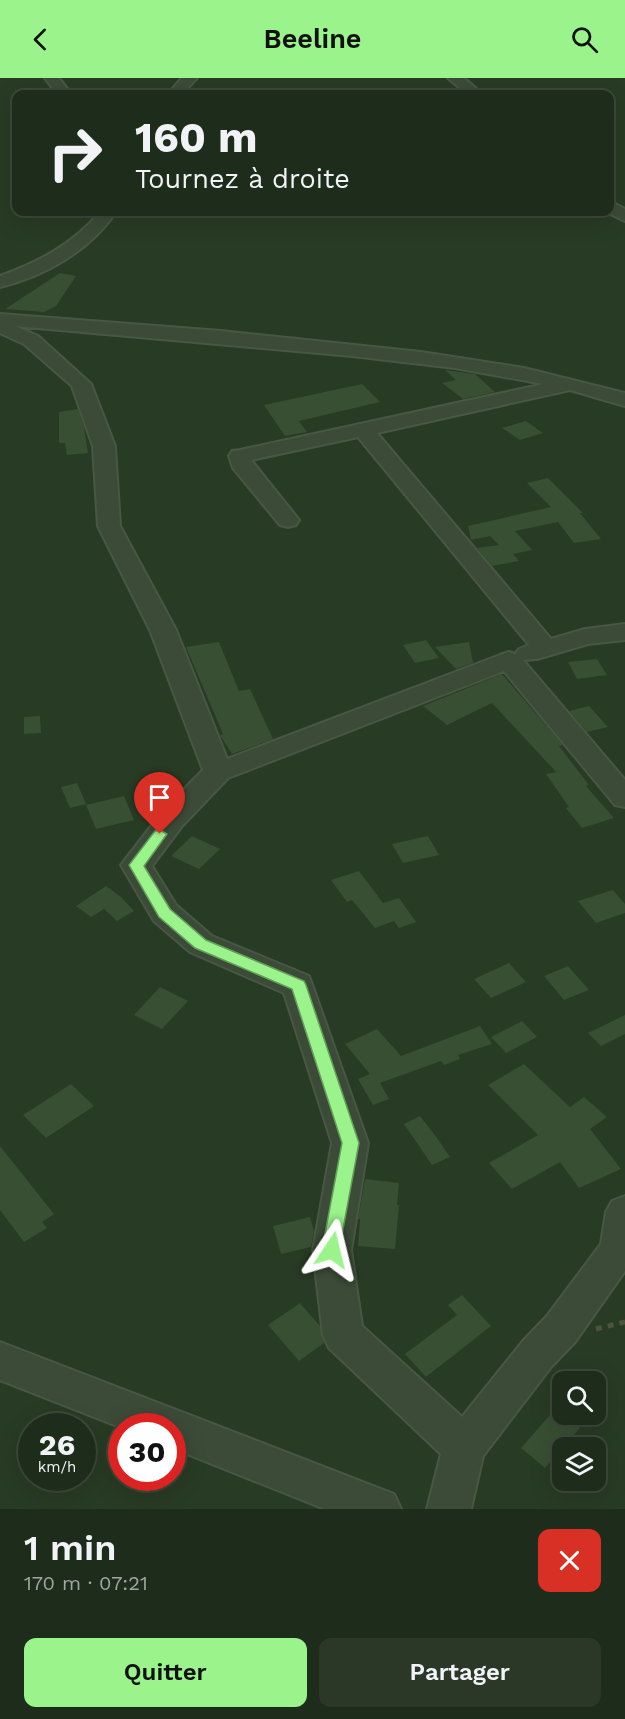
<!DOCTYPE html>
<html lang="fr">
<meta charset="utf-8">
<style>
body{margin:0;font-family:"Work Sans",sans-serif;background:#2b3828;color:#f1f3f6;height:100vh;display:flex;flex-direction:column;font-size:22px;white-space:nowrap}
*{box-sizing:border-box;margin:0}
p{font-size:20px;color:#a1a7a3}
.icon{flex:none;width:33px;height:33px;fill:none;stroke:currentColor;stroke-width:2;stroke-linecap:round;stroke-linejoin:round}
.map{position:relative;height:1431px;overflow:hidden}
.drawer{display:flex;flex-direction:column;background:#1e2c1b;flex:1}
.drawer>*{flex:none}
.guide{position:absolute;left:12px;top:12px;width:602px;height:126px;border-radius:12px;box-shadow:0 6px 24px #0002,0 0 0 2px #3c483a;background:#1e2c1b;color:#f1f3f6;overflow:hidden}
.tools{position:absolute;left:552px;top:1293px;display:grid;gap:12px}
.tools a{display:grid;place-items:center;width:54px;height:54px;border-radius:12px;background:#1e2c1b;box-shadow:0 6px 24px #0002,0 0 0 2px #3c483a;font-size:30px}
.speed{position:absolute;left:18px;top:1335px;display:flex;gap:12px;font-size:30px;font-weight:700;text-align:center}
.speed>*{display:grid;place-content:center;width:78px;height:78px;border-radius:50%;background:#1e2c1b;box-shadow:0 6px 24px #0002,0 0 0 2px #3c483a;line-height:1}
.speed small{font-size:15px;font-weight:400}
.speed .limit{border:9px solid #d22;background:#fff;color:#111}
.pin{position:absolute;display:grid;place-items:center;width:51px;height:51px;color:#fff;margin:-62px -26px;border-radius:50% 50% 50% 0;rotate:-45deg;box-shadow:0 0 6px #0007}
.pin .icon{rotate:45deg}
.me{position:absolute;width:66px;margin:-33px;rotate:10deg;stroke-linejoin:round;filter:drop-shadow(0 0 4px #0008)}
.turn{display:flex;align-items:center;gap:21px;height:126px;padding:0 24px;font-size:27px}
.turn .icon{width:78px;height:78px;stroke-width:2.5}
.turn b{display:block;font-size:42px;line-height:51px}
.round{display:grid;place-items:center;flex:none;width:63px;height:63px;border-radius:12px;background:#2b3828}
.headline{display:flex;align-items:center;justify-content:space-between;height:102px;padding:0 24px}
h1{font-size:36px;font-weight:600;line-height:45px}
.cta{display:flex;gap:12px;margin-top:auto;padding:12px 24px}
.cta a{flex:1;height:69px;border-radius:12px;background:#9af48b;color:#111;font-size:24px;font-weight:600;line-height:69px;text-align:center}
.cta a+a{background:#2b3828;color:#f1f3f6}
header{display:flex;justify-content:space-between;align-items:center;height:78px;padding:0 24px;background:#9af48b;color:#111;font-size:27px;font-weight:600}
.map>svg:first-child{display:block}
</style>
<header><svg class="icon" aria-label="back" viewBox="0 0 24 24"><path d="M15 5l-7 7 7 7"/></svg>Beeline<svg class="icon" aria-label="search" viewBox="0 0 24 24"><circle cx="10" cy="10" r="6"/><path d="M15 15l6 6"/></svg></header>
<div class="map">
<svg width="625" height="1431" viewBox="0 0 625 1431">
<rect width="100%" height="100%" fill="#283b24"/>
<path fill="#384f33" d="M60 195 76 198 56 228 44 234 5 231Z
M445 292 475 296 495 314 463 321 442 305 456 302Z
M362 306 380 324 299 343 307 354 285 358 264 327Z
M78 331 84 349 88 375 67 377 65 365H59V334Z
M526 343 543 355 520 362 502 350Z
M548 400 583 435H580L601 461 574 465 558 444 515 453 532 472 513 476 519 483 492 488 477 470 499 467 490 458 471 462 468 448 551 429 527 405Z
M426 562 439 580 415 585 403 567Z
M219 564 239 613 250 611 273 661 232 676 220 657 223 656 186 569Z
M469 564 473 585 456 591 435 569Z
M597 581 607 597 577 601 568 584Z
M502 596 563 667 559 668 589 707 586 708 614 740 582 750 566 730 569 729 546 696 556 694 492 625 447 647 423 628Z
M589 628 608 649 587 654 569 633Z
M40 638 41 655 24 656V639Z
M77 705 86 726 70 730 61 709Z
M124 718 134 742 96 751 86 727Z
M192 758 220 771 199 791 171 778Z
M428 758 439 777 403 785 392 766Z
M359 793 383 825 399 820 416 844 399 850 394 843 375 850 352 822 347 824 331 802Z
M106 808 121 819 134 833 117 843 104 831 91 839 76 828Z
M613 812 625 826V835L596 845 578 823Z
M509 885 526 904 491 920 474 901Z
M568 888 589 912 564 922 544 898Z
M160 909 188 923 162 951 134 937Z
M625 937V956L601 968 588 955Z
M522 943 537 959 506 975 491 959Z
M480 948 492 966 458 977 460 981 444 987 441 983 380 1005 389 1021 373 1027 358 1001 370 996 345 966 377 951 401 978Z
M524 986 570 1029 584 1019 607 1039 590 1051 621 1091 579 1110 560 1084 512 1111 489 1085 538 1057 488 1007Z
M71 1006 94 1028 46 1060 23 1037Z
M420 1038 437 1060 450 1079 432 1087 404 1046Z
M0 1068 54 1136 42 1144 47 1150 24 1164 0 1132Z
M365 1101 399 1105 397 1127H399L395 1171 358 1168 360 1141H358Z
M310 1139 314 1153 311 1169 281 1176 273 1148Z
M462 1217 491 1248 426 1299 405 1276 457 1237 448 1227Z
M300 1225 320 1248 324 1265 299 1283 268 1247Z
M556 1330 580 1350 545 1390 521 1370Z"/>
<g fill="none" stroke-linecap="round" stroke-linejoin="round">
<g stroke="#475743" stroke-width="4">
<path id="minor" d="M45 0H59L71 16H57Z
M182 0H197L182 16H168Z
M448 0H464L482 16H467Z
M609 123 625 131V143L606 134H609Z
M100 134H116C89 173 45 198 0 209V198C39 184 73 166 100 134Z
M0 236 221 253 421 274 524 290 625 315V328L570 312 377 355 551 561 585 551 625 546V562L588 566 537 581 523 582 625 702V729L615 727 504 593 228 700 182 748 152 788 176 827 212 858 309 898 368 1065 351 1172 362 1248 462 1339 523 1263 547 1238 601 1166 606 1134 612 1123 625 1118V1193L575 1264 551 1289 483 1378 471 1431H427L441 1376 329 1270 323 1257 313 1172 332 1065 284 915 190 874 154 843 121 787 162 734 203 692 150 552 98 448 93 368 72 308 24 266 0 255ZM15 248 352 278 455 290 544 306 240 372 232 373 229 378 233 390 280 447 288 449 296 447 299 442 251 382 358 359 529 567 519 571 515 576 509 574 500 577 227 681 176 552 120 448 115 368 91 306 38 258Z
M0 1264 394 1416 401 1431H325L172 1370V1348L122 1350 0 1302Z"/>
</g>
<path stroke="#4d543e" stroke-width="5" stroke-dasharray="6 6" stroke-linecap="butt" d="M596 1251 625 1244"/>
<use href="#minor" fill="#3b4b37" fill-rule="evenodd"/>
</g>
<path fill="#9af48b" stroke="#649f5a" stroke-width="1.5" d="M160 752 167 756 144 788 170 831 206 862 304 903 306 907 359 1065 338 1178 332 1180 325 1178 322 1172 342 1065 292 911 195 870 159 839 129 787 155 753Z"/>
</svg>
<div class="tools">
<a><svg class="icon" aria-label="search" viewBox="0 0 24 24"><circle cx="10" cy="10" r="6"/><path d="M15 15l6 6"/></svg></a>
<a><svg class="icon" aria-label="layers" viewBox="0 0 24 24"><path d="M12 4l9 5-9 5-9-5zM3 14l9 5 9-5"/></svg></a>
</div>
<div class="speed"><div>26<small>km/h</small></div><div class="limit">30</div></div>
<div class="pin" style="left:160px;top:756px;background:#d93025"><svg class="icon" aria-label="arrive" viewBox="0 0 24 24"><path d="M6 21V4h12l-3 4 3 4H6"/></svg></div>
<svg class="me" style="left:332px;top:1172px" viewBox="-20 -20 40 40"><path d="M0-17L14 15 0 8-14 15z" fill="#9af48b" stroke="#fff" stroke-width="4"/></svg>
<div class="guide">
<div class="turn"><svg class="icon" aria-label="right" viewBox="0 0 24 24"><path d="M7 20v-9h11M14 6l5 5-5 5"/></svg><div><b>160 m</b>Tournez à droite</div></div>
</div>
</div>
<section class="drawer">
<div class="headline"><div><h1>1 min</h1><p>170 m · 07:21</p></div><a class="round" style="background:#d93025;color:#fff"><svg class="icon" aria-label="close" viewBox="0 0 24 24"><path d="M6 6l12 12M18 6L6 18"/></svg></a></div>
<div class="cta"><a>Quitter</a><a>Partager</a></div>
</section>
